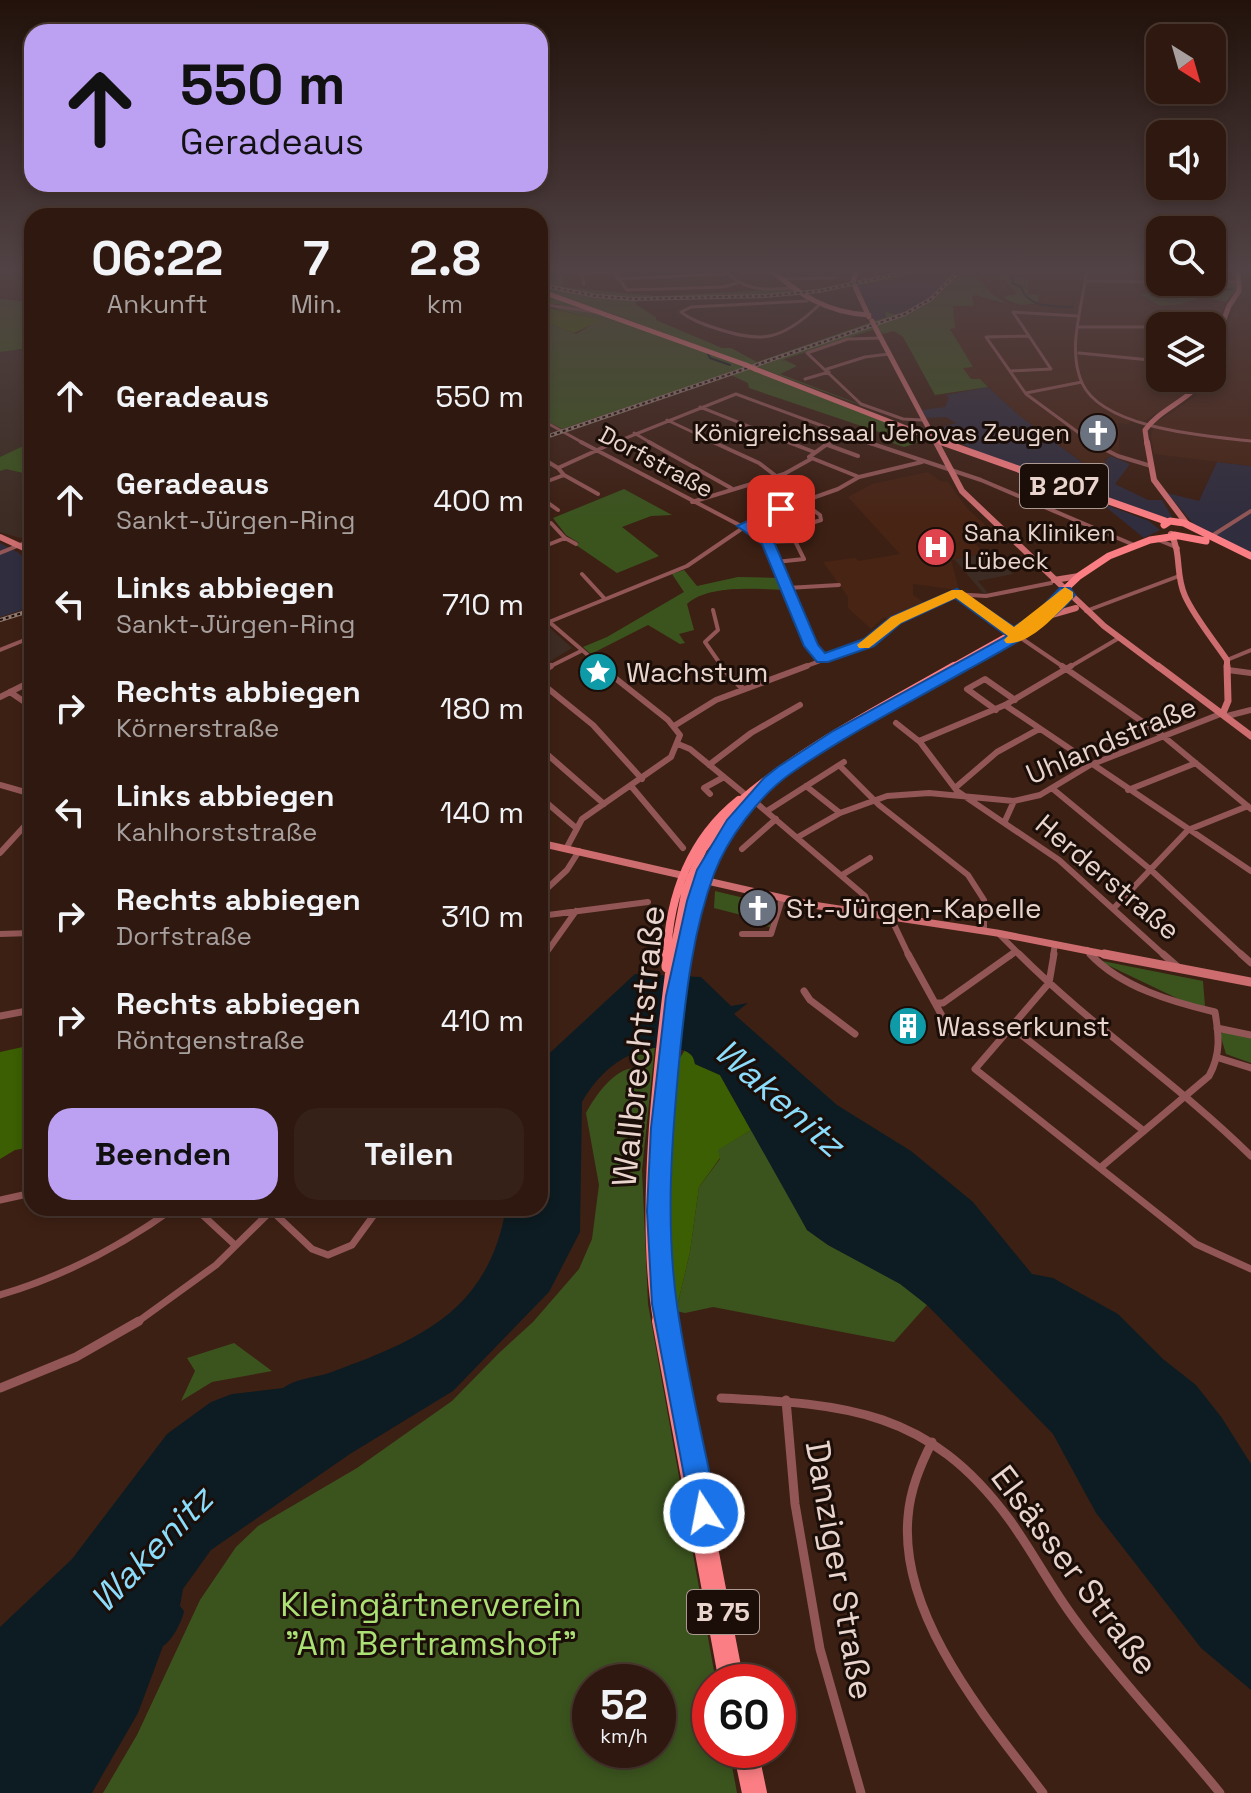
<!DOCTYPE html>
<html lang="de">
<meta charset="utf-8">
<style>
body{margin:0;font-family:"Space Grotesk",sans-serif;background:#362118;color:#f1f3f6;height:100vh;display:flex;flex-direction:column;font-size:30px;white-space:nowrap}
*{box-sizing:border-box;margin:0}
p{font-size:26px;color:#a7a09e}
.icon{flex:none;width:44px;height:44px;fill:none;stroke:currentColor;stroke-width:2;stroke-linecap:round;stroke-linejoin:round}
.map{position:relative;flex:1;overflow:hidden}
.panel{position:absolute;left:24px;top:208px;width:524px;height:1008px;display:flex;flex-direction:column;background:#2e180f;border-radius:24px;box-shadow:0 4px 12px #0003,0 0 0 2px #49372f}
.panel>*{flex:none}
.hud{position:absolute;left:24px;top:24px;width:524px;height:168px;border-radius:24px;box-shadow:0 4px 12px #0003,0 0 0 2px #49372f;background:#bca0f2;color:#111;overflow:hidden}
.needle{width:52px;rotate:143deg}
.tools{position:absolute;left:1146px;top:24px;display:grid;gap:16px}
.tools a{display:grid;place-items:center;width:80px;height:80px;border-radius:16px;background:#2e180f;box-shadow:0 4px 12px #0003,0 0 0 2px #49372f;font-size:40px}
.speed{position:absolute;left:572px;top:1664px;display:flex;gap:16px;font-size:40px;font-weight:700;text-align:center}
.speed>*{display:grid;place-content:center;width:104px;height:104px;border-radius:50%;background:#2e180f;box-shadow:0 4px 12px #0003,0 0 0 2px #49372f;line-height:1}
.speed small{font-size:20px;font-weight:400}
.speed .limit{border:12px solid #d22;background:#fff;color:#111}
.pin{position:absolute;display:grid;place-items:center;width:68px;height:68px;color:#fff;margin:-34px;border-radius:16px;box-shadow:0 4px 12px #0006}
.me{position:absolute;width:88px;margin:-44px;rotate:349deg;stroke-linejoin:round;filter:drop-shadow(0 0 6px #0008)}
.turn{display:flex;align-items:center;gap:28px;height:168px;padding:0 24px;font-size:36px}
.turn .icon{width:104px;height:104px;stroke-width:2.5}
.turn b{display:block;font-size:56px;line-height:68px}
.eta{display:flex;justify-content:space-evenly;align-items:center;height:136px;text-align:center}
.eta b{font-size:48px;font-weight:800;line-height:56px}
.primary-button{display:flex;gap:16px;margin-top:auto;padding:16px 24px}
.primary-button a{flex:1;height:92px;border-radius:24px;background:#bca0f2;color:#111;font-size:32px;font-weight:800;line-height:92px;text-align:center}
.primary-button a+a{background:#362118;color:#f1f3f6}
ul{padding:0;list-style:none}
li{display:flex;align-items:center;gap:24px;height:104px;padding:0 24px}
li div{flex:1}
li b{display:block;font-size:30px}
li em{font-style:normal}
.map>svg:first-child{display:block}
</style>
<div class="map">
<svg width="1251" height="1793" viewBox="0 0 1251 1793">
<rect width="100%" height="100%" fill="#3d2014"/>
<path fill="#302d3e" d="M946 271 945 282 929 299 899 315 894 313 875 321 857 286Z
M988 387 1020 416 1092 470 1111 456 1130 464 1115 484 1148 500H1162L1172 517 1169 519 979 452 933 430 956 423 946 417 927 418 922 410 945 407 949 398 946 395Z
M1217 462 1251 466V552L1195 526 1167 493 1199 501Z
M1101 503 1149 521 1160 530 1144 538Z
M0 543 19 553 32 566V607L0 617Z"/>
<path fill="#482415" d="M1014 267H1160V282H1212V267H1235L1237 281 1142 294 1153 302 1181 304 1201 297 1226 302 1212 336V326H1160V378L1198 379 1188 392 1143 422 1135 419 1128 424 1118 423 1120 459 1111 456 1104 460 1107 462 1093 470 1020 416 980 379H971L962 367H972L950 328H955L953 305 976 294 1004 304 978 279 981 274 1000 277 1017 293 1004 297 1028 294Z
M1242 292 1251 294V466L1154 454 1151 436 1154 424 1196 396 1212 378 1218 348Z
M936 293 940 294 928 304 902 317 540 440 594 418 894 317 918 306Z
M928 472 940 481 948 482 967 508 997 536 973 541 984 553 951 560 959 590 913 584V595L927 604 891 621 884 617 871 629 848 608V597L823 562 855 558 859 561 900 554 848 497 872 484Z"/>
<path fill="#3d2c23" d="M12 349 32 353V532L20 538 0 532V352Z
M993 552 1013 574 978 581 988 593 984 594 954 559Z
M540 619 572 648 542 666 540 664Z"/>
<path fill="#3b541e" fill-rule="evenodd" d="M540 267H565L562 287 656 296 789 289 796 293 787 295C845 289 902 267 960 267L945 282 946 271 798 295 639 300 635 304 656 317V320L722 348H731L757 362 886 317 885 312 899 315 562 429 540 417V320L576 334 599 320 556 309 561 304H540L547 297 540 292 747 364 613 314 540 290V286L581 294 540 284Z
M966 267H1014L1019 277 1027 278 1028 294 1039 295 1038 302C1024 307 1014 305 1003 297L1017 294 1004 279 981 275 978 279 992 294 1007 304 976 295 972 297 974 306H953L955 328 950 329 973 367 963 368 971 379H980L988 387 935 395 903 337 894 331 882 334 878 328 785 359 781 362 785 360 797 366 780 374 901 420 754 366 910 314 936 298Z
M1218 282 1237 283 1236 289 1226 302 1201 297 1181 304 1160 306 1140 294 1186 290Z
M0 299 32 302V353L22 349 0 352Z
M748 368 917 433 913 436 920 442 904 447 890 442 894 437 749 388 748 383 731 375 565 431Z
M32 442V475L6 469 0 471V457Z
M624 489 672 515 651 516 622 527 659 556 617 573 576 545 579 543 566 535 553 518Z
M684 570 697 586 738 577 781 578 786 590C758 589 708 584 687 604L694 630 679 634 685 643 680 644 648 625 591 654 583 647 607 637 684 592 672 574Z
M715 891 774 905 770 927 755 924 753 918 714 908Z
M1097 960 1203 981 1205 1007 1187 1003Z
M1223 1032 1251 1037V1063L1226 1054 1220 1034Z
M652 1046H655L642 1170 648 1304 716 1682H710V1750H729L737 1793H103L137 1735 200 1600 236 1547 258 1526 357 1468 452 1401 498 1354 533 1322 579 1269 592 1239 599 1185 586 1113C595 1096 614 1069 634 1068L630 1055ZM590 1682H658V1750H590Z
M751 1130 770 1158 807 1230 828 1245 900 1283 927 1305 894 1342 713 1307 685 1313 676 1311 690 1252 699 1187 720 1159 717 1150Z
M234 1343 272 1371 212 1382 181 1401 195 1371 187 1358Z"/>
<path fill="#3b5f02" d="M540 306 601 320 574 333 540 320V316L547 315 540 313Z
M32 1045V1063L22 1067 32 1089V1147L15 1150 0 1159V1052Z
M685 1050 694 1057 695 1064 720 1075 751 1130 718 1150 720 1158 699 1187 690 1252 676 1311C668 1227 668 1148 676 1064Z"/>
<path fill="#0d1c22" d="M635 974 701 977 731 1006 748 1003 734 1014 837 1105 911 1151 973 1202 1032 1274 1053 1278 1118 1314 1163 1359 1196 1385 1222 1418 1251 1464V1690L1201 1648 1096 1513 1053 1434 927 1305 900 1284 828 1245 807 1230 720 1075 695 1064C693 1051 684 1050 672 1048 632 1044 601 1069 582 1102L580 1232 549 1292 453 1391 350 1454 211 1550 183 1589 180 1606 184 1611C182 1622 172 1641 163 1646L138 1713 92 1793H0V1627L72 1559 167 1434 211 1402 232 1394 283 1388C296 1378 314 1378 329 1373 419 1340 488 1312 506 1208H540V1062Z"/>
<g fill="none" stroke-linecap="round" stroke-linejoin="round">
<path stroke="#0d1c22" stroke-width="2" d="M994 267 1014 279 1012 283 1021 287C1028 309 1054 306 1073 307
M1151 295C1176 302 1206 292 1233 289
M708 354 710 358 730 365"/>
<path stroke="#925656" stroke-width="3" d="M610 267 627 290 723 287 737 283
M721 267C741 290 762 291 791 288
M1087 267C1084 303 1066 347 1082 383 1103 429 1207 436 1251 441
M618 279 724 274
M782 279 836 278
M1086 281 1160 282
M1212 281 1240 282
M584 284 581 273 611 271
M807 301 691 307 681 312C691 320 703 324 715 328 762 344 782 340 818 306
M540 304 595 312
M1078 327H1220
M1029 336 986 337 1026 394 1094 444
M881 338 848 339 807 353 861 404 903 419 922 420
M1079 353 1160 361
M26 369 32 371
M827 369 865 357 889 354
M1010 371 1051 369 1013 312 1078 316
M805 379 829 372
M1026 393 1082 382
M700 407 793 444
M540 419 585 444
M667 420 718 444
M634 433 653 444
M611 444 736 394 872 444
M827 444 842 433"/>
<path stroke="#925656" stroke-width="4" d="M581 442 764 538 811 646 822 659
M649 442 731 488
M713 442 759 463 776 476
M788 442 814 452
M830 442 809 457 859 477 922 462
M867 442 981 480 1134 545
M1090 442 1118 456 1151 466
M825 444 858 456
M540 457 558 468
M564 475 598 494
M540 484 564 475 558 468 615 442
M540 497 558 510
M692 502 784 474 811 459
M802 502 820 515 821 520 805 525
M551 523 565 538 576 544
M1210 537 1251 511
M1156 539 1178 548
M767 542 795 541 804 559 776 562
M540 548 565 538
M0 553 32 540
M582 574 605 599
M787 588 839 585
M957 593 1014 633
M713 610 718 630 705 642 723 668
M1086 611 1179 576
M540 614 603 668
M549 622 687 566 759 517 838 489 859 477
M1018 636 1065 668
M0 650 32 637
M1227 660 1251 650
M547 668 581 651
M801 668 869 643 896 620 953 594 986 596 1051 583
M1068 668 1119 638"/>
<path stroke="#925656" stroke-width="6" d="M721 666 743 689
M1062 666 1163 736 1251 809
M1228 670 1251 673
M540 672 551 666
M540 682 593 725 642 779
M10 692 32 707
M0 697 32 681
M1005 705 1251 871
M996 710 967 689 985 679 1015 700
M1227 716 1251 710
M896 723 920 742 957 791 1059 860 1165 956
M674 726 716 700 807 666
M919 741 1005 705 1071 666
M678 744 690 749 746 795
M540 748 604 804
M709 765 751 733 800 705
M840 766 879 805 968 875 984 900V931
M0 785 32 794
M631 786 683 848
M806 786 840 813
M955 788 997 752 1039 729
M1053 789 1151 870 1243 956
M1128 790 1196 763
M710 794 704 788 724 777
M540 797 575 827
M754 801 865 896 872 913
M767 811 844 762
M1005 821 1014 801
M798 837 840 813 887 796 929 793 1014 801 1040 795 1090 765 1223 713
M566 849 582 819 671 757 680 735 668 720 600 666
M742 849 776 819
M0 853 32 818
M842 875 870 858
M540 895 567 870 579 851
M1114 908 1188 830 1248 806
M540 912 548 915 648 902
M890 916 909 956
M0 934 32 933
M742 934H771L782 899
M999 934 1021 956
M1087 950 1092 956
M544 956 576 911
M1010 956 1016 951
M1053 956 1055 944"/>
<path stroke="#925656" stroke-width="7" d="M908 954 952 1034
M1019 954C1091 1026 1178 1084 1251 1156
M1054 954 1049 983 975 1069 1196 1244 1251 1269
M1090 954C1121 987 1172 1002 1215 1012 1219 1036 1221 1054 1209 1076L1100 1168
M1163 954 1179 968
M1241 954 1251 963
M540 962 546 954
M804 991 810 1000 855 1034
M937 1003H943L1012 954
M0 1016 32 1010
M1010 1026 1144 1131
M1217 1028 1251 1035
M1219 1058 1251 1068
M0 1200 32 1193
M195 1208 235 1245
M272 1211 312 1249 328 1255 352 1245 379 1208
M0 1295C64 1276 120 1247 174 1208
M136 1323 216 1265 274 1208"/>
<path stroke="#925656" stroke-width="9" d="M0 1388 76 1357 139 1321
M721 1398C847 1404 929 1410 1009 1519 1033 1552 1051 1588 1076 1621 1120 1681 1173 1735 1220 1793
M786 1400 795 1504 820 1649 861 1793
M932 1442C920 1466 910 1490 908 1517 899 1617 987 1719 1043 1793"/>
<path stroke="#cd6d70" stroke-width="5" d="M767 267C799 294 826 313 869 315
M858 267 853 282 869 317
M876 329 937 444
M1212 350 1229 306 1239 291 1238 267
M1147 444 1145 430C1161 408 1189 401 1204 378"/>
<path stroke="#cd6d70" stroke-width="6" d="M936 442 962 491 1104 626 1160 668
M1147 442 1154 480 1187 524
M1171 534C1182 554 1175 575 1185 596 1195 618 1213 639 1227 660V668
M0 537 24 548 32 556
M1054 580 1079 576
M1048 616 1076 608"/>
<path stroke="#cd6d70" stroke-width="7" d="M1158 666 1251 736
M1223 713 1228 701 1227 666
M540 843 813 905 997 933 1114 956"/>
<path stroke="#cd6d70" stroke-width="9" d="M1104 954 1251 982"/>
<path stroke="#fa7e83" stroke-width="5" d="M540 291 746 365
M755 369 947 444"/>
<path stroke="#fa7e83" stroke-width="7" d="M942 442 1168 522
M1164 525 1170 521 1184 523 1251 556
M1174 535 1206 541
M951 668 1026 626 1079 576 1109 556 1150 540 1177 536"/>
<path stroke="#fa7e83" stroke-width="8" d="M738 803C804 746 879 709 954 666
M667 956C669 895 691 838 739 800
M673 956 686 889
M680 956 682 942
M686 956 698 897 714 853 769 782"/>
<path stroke="#fa7e83" stroke-width="11" d="M685 958 686 954
M667 967V954
M659 1323C640 1217 659 1062 673 954
M668 1323C646 1213 666 1065 681 954"/>
<path stroke="#fa7e83" stroke-width="14" d="M659 1321 726 1682
M667 1321 737 1682
M740 1750 749 1793
M751 1750 760 1793"/>
<g stroke="#937a70" stroke-width="4">
<path id="rail" d="M540 285 596 296 634 299 764 296 819 291 929 267
M540 439 905 314 931 299 963 267
M0 620 32 610"/>
</g>
<use href="#rail" stroke="#1b0e09" stroke-width="2" stroke-dasharray="3" stroke-linecap="butt"/>
<path stroke="#cd6d70" stroke-width="5" d="M872 321 876 329"/>
<path stroke="#fa7e83" stroke-width="5" d="M746 365 755 369"/>
<path stroke="#fa7e83" stroke-width="8" d="M686 889 703 849 738 803"/>
</g>
<linearGradient id="sky" x2="0" y2="1"><stop stop-color="#22120b"/><stop offset="0.52" stop-color="#514245"/><stop offset="1" stop-color="#514245" stop-opacity="0"/></linearGradient>
<rect width="1251" height="518" fill="url(#sky)"/>
<path fill="#1a73e8" stroke="#114b97" stroke-width="2" d="M777 507 788 509 753 527 774 542 818 645 825 653 864 639 891 617 957 589 1014 627 1038 611 1060 588H1070L1075 595C1046 629 1005 649 967 670 907 704 845 735 790 774 759 796 727 839 714 874 693 930 686 993 680 1052 672 1136 665 1221 677 1305 687 1375 704 1444 718 1513L714 1522 704 1526 695 1522 691 1513 652 1304 647 1211 651 1128 666 996 687 901 697 870 727 820 764 778 778 767 833 731 1007 636 955 598 901 623 874 646 828 662H817L804 646 762 544 737 526Z"/>
<path fill="#f59e0b" d="M1065 587 1073 592V598C1057 613 1030 646 1006 643L1004 640 1008 636 956 598 901 623 869 648H859L857 645 891 617 952 590H962L1014 627Z"/>
<defs>
<g id="church-disc" transform="scale(2)"><circle r="9.5" fill="#6b7280" stroke="#1b0e09"/><path d="M-1.2-6h2.4v3.5h3.3v2.4h-3.3V6h-2.4V-.1h-3.3v-2.4h3.3Z" fill="#fff"/></g>
<g id="hospital-disc" transform="scale(2)"><circle r="9.5" fill="#e0444e" stroke="#1b0e09"/><path d="M-5-5h3v3.5h4V-5h3V5h-3V1.5h-4V5h-3Z" fill="#fff"/></g>
<g id="sight-disc" transform="scale(2)"><circle r="9.5" fill="#0f9aa8" stroke="#1b0e09"/><path d="M0-6L1.8-2.2L6-1.7L2.9 1.2L3.7 5.4L0 3.3L-3.7 5.4L-2.9 1.2L-6-1.7L-1.8-2.2Z" fill="#fff"/></g>
<g id="building-disc" transform="scale(2)"><circle r="9.5" fill="#0f9aa8" stroke="#1b0e09"/><path d="M-4-6H4V6H1V3H-1V6H-4ZM-2.5-4.3h1.7v1.8h-1.7ZM.8-4.3h1.7v1.8H.8ZM-2.5-1h1.7V.8h-1.7ZM.8-1h1.7V.8H.8Z" fill="#fff"/></g>
</defs>
<g fill-rule="evenodd">
<use href="#church-disc" x="1098" y="433"/>
<use href="#hospital-disc" x="936" y="547"/>
<use href="#sight-disc" x="598" y="672"/>
<use href="#church-disc" x="758" y="908"/>
<use href="#building-disc" x="908" y="1026"/>
</g>
<g text-anchor="middle" stroke-width="6" stroke-linejoin="round" paint-order="stroke">
<g font-size="24" fill="#e9d5cd" stroke="#1b0e09" text-anchor="end">
<text x="1070" y="441">Königreichssaal Jehovas Zeugen</text>
<text x="964" y="541" text-anchor="start">Sana Kliniken<tspan x="964" dy="28">Lübeck</tspan></text>
</g>
<g font-size="24" fill="#e9d5cd" stroke="#1b0e09">
<text transform="translate(656 462) rotate(28)" y="8">Dorfstraße</text>
</g>
<g fill="#1b0e09" stroke="#ab9992" stroke-width="2">
<rect x="1020" y="464" width="88" height="44" rx="6"/>
<rect x="687" y="1590" width="72" height="44" rx="6"/>
</g>
<g font-size="26" font-weight="bold" fill="#e9d5cd">
<text x="1064" y="495">B 207</text>
<text x="723" y="1621">B 75</text>
</g>
<g font-size="28" fill="#e9d5cd" stroke="#1b0e09" text-anchor="start">
<text x="626" y="682">Wachstum</text>
<text x="786" y="918">St.-Jürgen-Kapelle</text>
<text x="936" y="1036">Wasserkunst</text>
</g>
<g font-size="28" fill="#e9d5cd" stroke="#1b0e09">
<text transform="translate(1111 740) rotate(-23)" y="10">Uhlandstraße</text>
<text transform="translate(1108 877) rotate(40)" y="10">Herderstraße</text>
</g>
<g font-size="34" fill="#e9d5cd" stroke="#1b0e09">
<text transform="translate(638 1046) rotate(-84)" y="12">Wallbrechtstraße</text>
<text transform="translate(840 1570) rotate(80)" y="12">Danziger Straße</text>
<text transform="translate(1075 1570) rotate(53)" y="12">Elsässer Straße</text>
</g>
<g font-size="34" fill="#abe074" stroke="#1b0e09">
<text x="431" y="1616">Kleingärtnerverein<tspan x="431" dy="39">"Am Bertramshof"</tspan></text>
</g>
<g font-size="36" font-style="italic" fill="#8bdbfa" stroke="#1b0e09">
<text transform="translate(780 1097) rotate(41)" y="13">Wakenitz</text>
<text transform="translate(151 1549) rotate(-46)" y="13">Wakenitz</text>
</g>
</g>
</svg>
<div class="tools">
<a><svg class="needle" viewBox="-14 -14 28 28"><path d="M0-13l5 13h-10z" fill="#e53935"/><path d="M0 13l5-13h-10z" fill="#a7a09e"/></svg></a>
<a><svg class="icon" aria-label="sound" viewBox="0 0 24 24"><path d="M4 9h4l5-4v14l-5-4H4zM17 9q2 3 0 6"/></svg></a>
<a><svg class="icon" aria-label="search" viewBox="0 0 24 24"><circle cx="10" cy="10" r="6"/><path d="M15 15l6 6"/></svg></a>
<a><svg class="icon" aria-label="layers" viewBox="0 0 24 24"><path d="M12 4l9 5-9 5-9-5zM3 14l9 5 9-5"/></svg></a>
</div>
<div class="speed"><div>52<small>km/h</small></div><div class="limit">60</div></div>
<div class="pin" style="left:781px;top:509px;background:#d93025"><svg class="icon" aria-label="arrive" viewBox="0 0 24 24"><path d="M6 21V4h12l-3 4 3 4H6"/></svg></div>
<svg class="me" style="left:704px;top:1513px" viewBox="-20 -20 40 40"><circle r="17" fill="#1a73e8" stroke="#fff" stroke-width="3"/><path d="M0-11L8 9 0 5-8 9z" fill="#fff"/></svg>
<div class="hud">
<div class="turn"><svg class="icon" aria-label="ahead" viewBox="0 0 24 24"><path d="M12 20V5M6 11l6-6 6 6"/></svg><div><b>550 m</b>Geradeaus</div></div>
</div>
<section class="panel">
<div class="eta">
<div><b>06:22</b><p>Ankunft</p></div>
<div><b>7</b><p>Min.</p></div>
<div><b>2.8</b><p>km</p></div>
</div>
<ul>
<li><svg class="icon" aria-label="ahead" viewBox="0 0 24 24"><path d="M12 20V5M6 11l6-6 6 6"/></svg><div><b>Geradeaus</b></div><em>550 m</em></li>
<li><svg class="icon" aria-label="ahead" viewBox="0 0 24 24"><path d="M12 20V5M6 11l6-6 6 6"/></svg><div><b>Geradeaus</b><p>Sankt-Jürgen-Ring</p></div><em>400 m</em></li>
<li><svg class="icon" aria-label="left" viewBox="0 0 24 24"><path d="M17 20v-9H6M10 6l-5 5 5 5"/></svg><div><b>Links abbiegen</b><p>Sankt-Jürgen-Ring</p></div><em>710 m</em></li>
<li><svg class="icon" aria-label="right" viewBox="0 0 24 24"><path d="M7 20v-9h11M14 6l5 5-5 5"/></svg><div><b>Rechts abbiegen</b><p>Körnerstraße</p></div><em>180 m</em></li>
<li><svg class="icon" aria-label="left" viewBox="0 0 24 24"><path d="M17 20v-9H6M10 6l-5 5 5 5"/></svg><div><b>Links abbiegen</b><p>Kahlhorststraße</p></div><em>140 m</em></li>
<li><svg class="icon" aria-label="right" viewBox="0 0 24 24"><path d="M7 20v-9h11M14 6l5 5-5 5"/></svg><div><b>Rechts abbiegen</b><p>Dorfstraße</p></div><em>310 m</em></li>
<li><svg class="icon" aria-label="right" viewBox="0 0 24 24"><path d="M7 20v-9h11M14 6l5 5-5 5"/></svg><div><b>Rechts abbiegen</b><p>Röntgenstraße</p></div><em>410 m</em></li>
</ul>
<div class="primary-button"><a>Beenden</a><a>Teilen</a></div>
</section>
</div>
